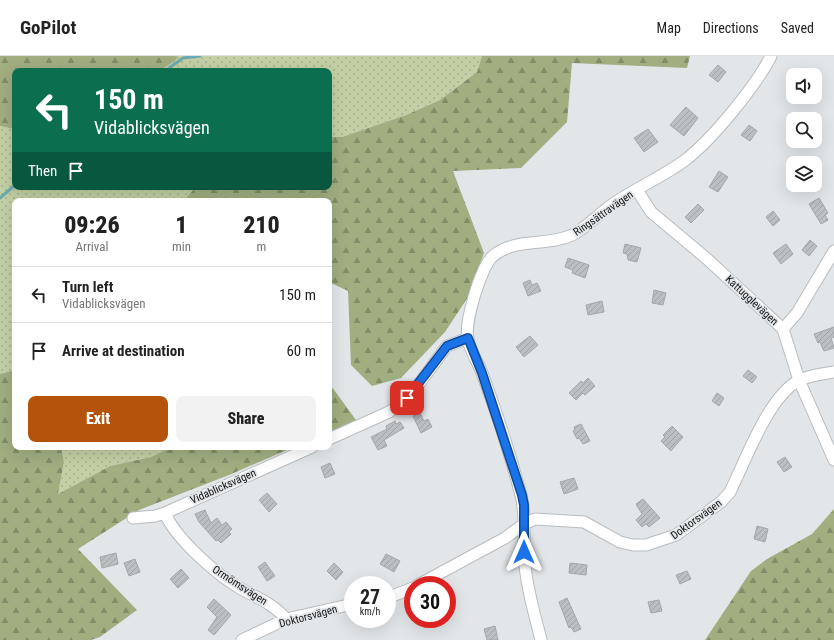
<!DOCTYPE html>
<meta charset="utf-8">
<style>
body{margin:0;font-family:"Roboto Condensed",sans-serif;background:#f2f2f2;color:#222;height:100vh;display:flex;flex-direction:column;font-size:15px;white-space:nowrap}
*{box-sizing:border-box;margin:0}
p{font-size:13px;color:#767676}
.icon{flex:none;width:22px;height:22px;fill:none;stroke:currentColor;stroke-width:2;stroke-linecap:round;stroke-linejoin:round}
.map{position:relative;flex:1;overflow:hidden}
.side{position:absolute;left:12px;top:142px;width:320px;height:252px;display:flex;flex-direction:column;background:#fff;border-radius:8px;box-shadow:0 4px 16px #0002}
.side>*{flex:none}
.top-card{position:absolute;left:12px;top:12px;width:320px;height:122px;border-radius:8px;box-shadow:0 4px 16px #0002;background:#0b6e4f;color:#fff;overflow:hidden}
.controls{position:absolute;left:786px;top:12px;display:grid;gap:8px}
.controls a{display:grid;place-items:center;width:36px;height:36px;border-radius:8px;background:#fff;box-shadow:0 4px 16px #0002;font-size:20px}
.speed{position:absolute;left:344px;top:520px;display:flex;gap:8px;font-size:20px;font-weight:700;text-align:center}
.speed>*{display:grid;place-content:center;width:52px;height:52px;border-radius:50%;background:#fff;box-shadow:0 4px 16px #0002;line-height:1}
.speed small{font-size:10px;font-weight:400}
.speed .limit{border:6px solid #d22;background:#fff;color:#111}
.pin{position:absolute;display:grid;place-items:center;width:34px;height:34px;color:#fff;margin:-17px;border-radius:8px;box-shadow:0 2px 6px #0006}
.me{position:absolute;width:44px;margin:-22px;rotate:0deg;stroke-linejoin:round;filter:drop-shadow(0 0 3px #0008)}
.turn{display:flex;align-items:center;gap:14px;height:84px;padding:0 16px;font-size:18px}
.turn .icon{width:52px;height:52px;stroke-width:2.5}
.turn b{display:block;font-size:28px;line-height:34px}
.then{display:flex;align-items:center;height:38px;padding:0 16px;background:#0003;gap:8px;font-size:15px}
.eta{display:flex;justify-content:space-evenly;align-items:center;height:68px;text-align:center}
.eta b{font-size:24px;font-weight:800;line-height:28px}
.button{display:flex;gap:8px;margin-top:auto;padding:8px 16px}
.button a{flex:1;height:46px;border-radius:8px;background:#b45309;color:#fff;font-size:16px;font-weight:800;line-height:46px;text-align:center}
.button a+a{background:#f2f2f2;color:#222}
ul{padding:0;list-style:none}
li{display:flex;align-items:center;gap:12px;height:56px;padding:0 16px;border-top:1px solid #e0e0e0}
li div{flex:1}
li b{display:block;font-size:15px}
li em{font-style:normal}
header{display:flex;align-items:center;gap:24px;box-sizing:border-box;height:56px;padding:0 20px;background:#fff;border-bottom:1px solid #e0e0e0}
header strong{font-size:19px}
nav{display:flex;gap:22px;margin-inline-start:auto;font-size:14px}
.map>svg:first-child{display:block}
</style>
<header>
<strong>GoPilot</strong>
<nav><a>Map</a><a>Directions</a><a>Saved</a></nav>
</header>
<div class="map">
<svg width="834" height="584" viewBox="0 0 834 584">
<defs>
<pattern id="grass-dots" width="8" height="8" patternUnits="userSpaceOnUse"><rect width="8" height="8" fill="#c3cfa4"/><path d="M2 2h.1M6 6h.1" fill="none" stroke="#a7b18c" stroke-width="1.8" stroke-linecap="round"/></pattern>
<pattern id="forest-firs" width="22" height="20" patternUnits="userSpaceOnUse"><rect width="22" height="20" fill="#a1ae80"/><path d="M5 1l3.5 6h-7zM16 11l3.5 6h-7z" fill="#828d68"/></pattern>
<pattern id="building-hatch" width="6" height="6" patternUnits="userSpaceOnUse"><rect width="6" height="6" fill="#bcbfc2"/><path d="M-1 1l2-2M0 6l6-6M5 7l2-2" fill="none" stroke="#a1a3a6"/></pattern>
</defs>
<rect width="100%" height="100%" fill="#e2e6e9"/>
<path fill="url(#grass-dots)" d="M178 0H482L477 16 440 44 406 59 342 81H329V15H159L175 5Z
M0 70 14 73 15 75V131H196L183 145H15V314L0 318Z
M61 391H172L151 401 110 410 58 438 64 406Z"/>
<path fill="url(#forest-firs)" d="M0 0H178L175 5 159 15H15V75L14 73 0 70Z
M482 0H690L687 12 572 7 567 66 521 112 453 115 484 197 468 241 445 276 401 322 372 330 351 309 348 235 329 226V145H183L196 131H329V81H342L406 59 440 44 477 16Z
M15 314V391H61L64 406 58 438 110 410 151 401 172 391H294L229 419 139 454 78 493 137 554 100 581 91 584H0V318Z
M329 327 356 364 329 376Z
M834 453V584H705L751 515 767 503 812 478Z"/>
<g fill="none" stroke-linecap="round" stroke-linejoin="round">
<path stroke="#6ba9b1" stroke-width="3" d="M165 15 183 2 200 0
M0 142 15 129"/>
</g>
<path fill="url(#building-hatch)" stroke="#a5a8ab" d="M718 9 726 16 718 26 709 19Z
M686 51 698 62 684 80 670 69Z
M749 69 757 75 750 85 741 79Z
M648 73 658 86 644 96 634 82Z
M719 115 728 121 718 136 709 131Z
M819 142 828 157 825 159 828 164 821 168 809 148Z
M698 148 704 154 691 167 685 161Z
M773 155 780 164 773 170 766 161Z
M810 184 817 190 809 200 802 194Z
M625 188 641 192 637 206 628 204 627 198 623 197Z
M786 188 793 198 781 208 773 197Z
M568 202 589 209 585 222 572 217 573 214 565 211Z
M530 224 532 229 537 227 541 235 528 240 523 227Z
M654 234 666 237 663 249 652 247Z
M602 245 604 256 588 259 586 249Z
M834 271V281L831 282 834 292 824 295 820 286 818 287 814 278Z
M530 280 538 289 524 301 516 291Z
M748 314 757 321 752 327 743 320Z
M588 322 595 330 585 339 583 337 576 344 569 337 581 325 583 327Z
M717 337 724 342 719 350 712 345Z
M420 357 424 365 428 363 432 371 421 377 413 360Z
M395 365 396 368 400 366 404 372 384 384 387 390 378 394 371 381 387 373 386 370Z
M581 368 590 385 583 388 579 382 577 383 573 375 575 374 574 371Z
M672 370 683 381 671 395 661 385 665 381 663 379Z
M785 401 792 411 784 416 777 406Z
M330 407 335 418 325 422 321 411Z
M574 422 578 433 564 438 560 426Z
M267 437 277 448 269 456 259 444Z
M643 443 660 462 649 471 646 468 642 471 636 464 642 458 636 448Z
M205 454 211 467 217 462 222 469 226 466 232 473 229 476 231 478 221 487 218 484 216 485 199 466 195 458Z
M757 470 768 473 765 486 754 483Z
M116 497 118 508 102 512 100 501Z
M386 498 400 505 394 516 380 508Z
M135 503 140 516 129 520 124 507Z
M265 506 275 520 267 525 258 511Z
M334 507 343 516 336 524 327 515Z
M570 507 587 509 586 519 569 517Z
M181 513 189 522 178 532 170 523Z
M687 515 691 523 680 528 676 519Z
M567 542 581 573 574 576 571 571 569 572 559 546Z
M214 543 231 559 214 579 208 574 217 561 207 551Z
M659 544 662 555 651 557 648 546Z
M495 570 498 584H487L484 573Z"/>
<g fill="none" stroke-linecap="round" stroke-linejoin="round">
<g stroke="#b9bcbf" stroke-width="13">
<path id="minor" d="M637 134 651 156 706 202 783 273 799 324 834 404
M783 273 797 257 834 195
M329 383 389 356 399 349 419 328 447 290 468 282
M165 457C175 482 215 517 238 531 255 541 274 548 286 563
M133 462 155 460 165 457 312 391
M418 529 505 482 524 468 535 463 584 466 620 486 633 489H646L676 479 721 446 730 436C745 406 768 341 798 325 808 319 823 318 834 316
M387 542 413 532
M242 584 286 563 353 548
M541 584C535 559 527 534 525 509 522 486 527 462 521 439 510 398 497 357 482 317 478 306 470 295 468 283 464 267 481 210 493 200 516 181 547 191 572 179 588 171 600 156 616 146 638 131 662 121 684 105 711 85 756 30 771 0"/>
</g>
<use href="#minor" stroke="#fff" stroke-width="11"/>
</g>
<g fill="none" stroke-linecap="round" stroke-linejoin="round">
<g stroke="#114b97" stroke-width="10">
<path id="route" d="M407 342 447 290 468 282 482 317 522 439 524 449V496"/>
</g>
<use href="#route" stroke="#1a73e8" stroke-width="7"/>
</g>
<g text-anchor="middle" stroke-width="3.5" stroke-linejoin="round" paint-order="stroke">
<g font-size="11" fill="#151617" stroke="#e2e6e9">
<text transform="translate(603 157) rotate(-35)" y="4">Ringsättravägen</text>
<text transform="translate(752 244) rotate(43)" y="4">Kattugglevägen</text>
<text transform="translate(223 430) rotate(-24)" y="4">Vidablicksvägen</text>
<text transform="translate(696 463) rotate(-36)" y="4">Doktorsvägen</text>
<text transform="translate(240 529) rotate(33)" y="4">Ormömsvägen</text>
<text transform="translate(308 560) rotate(-15)" y="4">Doktorsvägen</text>
</g>
</g>
</svg>
<div class="controls">
<a><svg class="icon" aria-label="sound" viewBox="0 0 24 24"><path d="M4 9h4l5-4v14l-5-4H4zM17 9q2 3 0 6"/></svg></a>
<a><svg class="icon" aria-label="search" viewBox="0 0 24 24"><circle cx="10" cy="10" r="6"/><path d="M15 15l6 6"/></svg></a>
<a><svg class="icon" aria-label="layers" viewBox="0 0 24 24"><path d="M12 4l9 5-9 5-9-5zM3 14l9 5 9-5"/></svg></a>
</div>
<div class="speed"><div>27<small>km/h</small></div><div class="limit">30</div></div>
<div class="pin" style="left:407px;top:342px;background:#d93025"><svg class="icon" aria-label="arrive" viewBox="0 0 24 24"><path d="M6 21V4h12l-3 4 3 4H6"/></svg></div>
<svg class="me" style="left:524px;top:496px" viewBox="-20 -20 40 40"><path d="M0-17L14 15 0 8-14 15z" fill="#1a73e8" stroke="#fff" stroke-width="4"/></svg>
<div class="top-card">
<div class="turn"><svg class="icon" aria-label="left" viewBox="0 0 24 24"><path d="M17 20v-9H6M10 6l-5 5 5 5"/></svg><div><b>150 m</b>Vidablicksvägen</div></div>
<div class="then">Then<svg class="icon" aria-label="arrive" viewBox="0 0 24 24"><path d="M6 21V4h12l-3 4 3 4H6"/></svg></div>
</div>
<section class="side">
<div class="eta">
<div><b>09:26</b><p>Arrival</p></div>
<div><b>1</b><p>min</p></div>
<div><b>210</b><p>m</p></div>
</div>
<ul>
<li><svg class="icon" aria-label="left" viewBox="0 0 24 24"><path d="M17 20v-9H6M10 6l-5 5 5 5"/></svg><div><b>Turn left</b><p>Vidablicksvägen</p></div><em>150 m</em></li>
<li><svg class="icon" aria-label="arrive" viewBox="0 0 24 24"><path d="M6 21V4h12l-3 4 3 4H6"/></svg><div><b>Arrive at destination</b></div><em>60 m</em></li>
</ul>
<div class="button"><a>Exit</a><a>Share</a></div>
</section>
</div>
